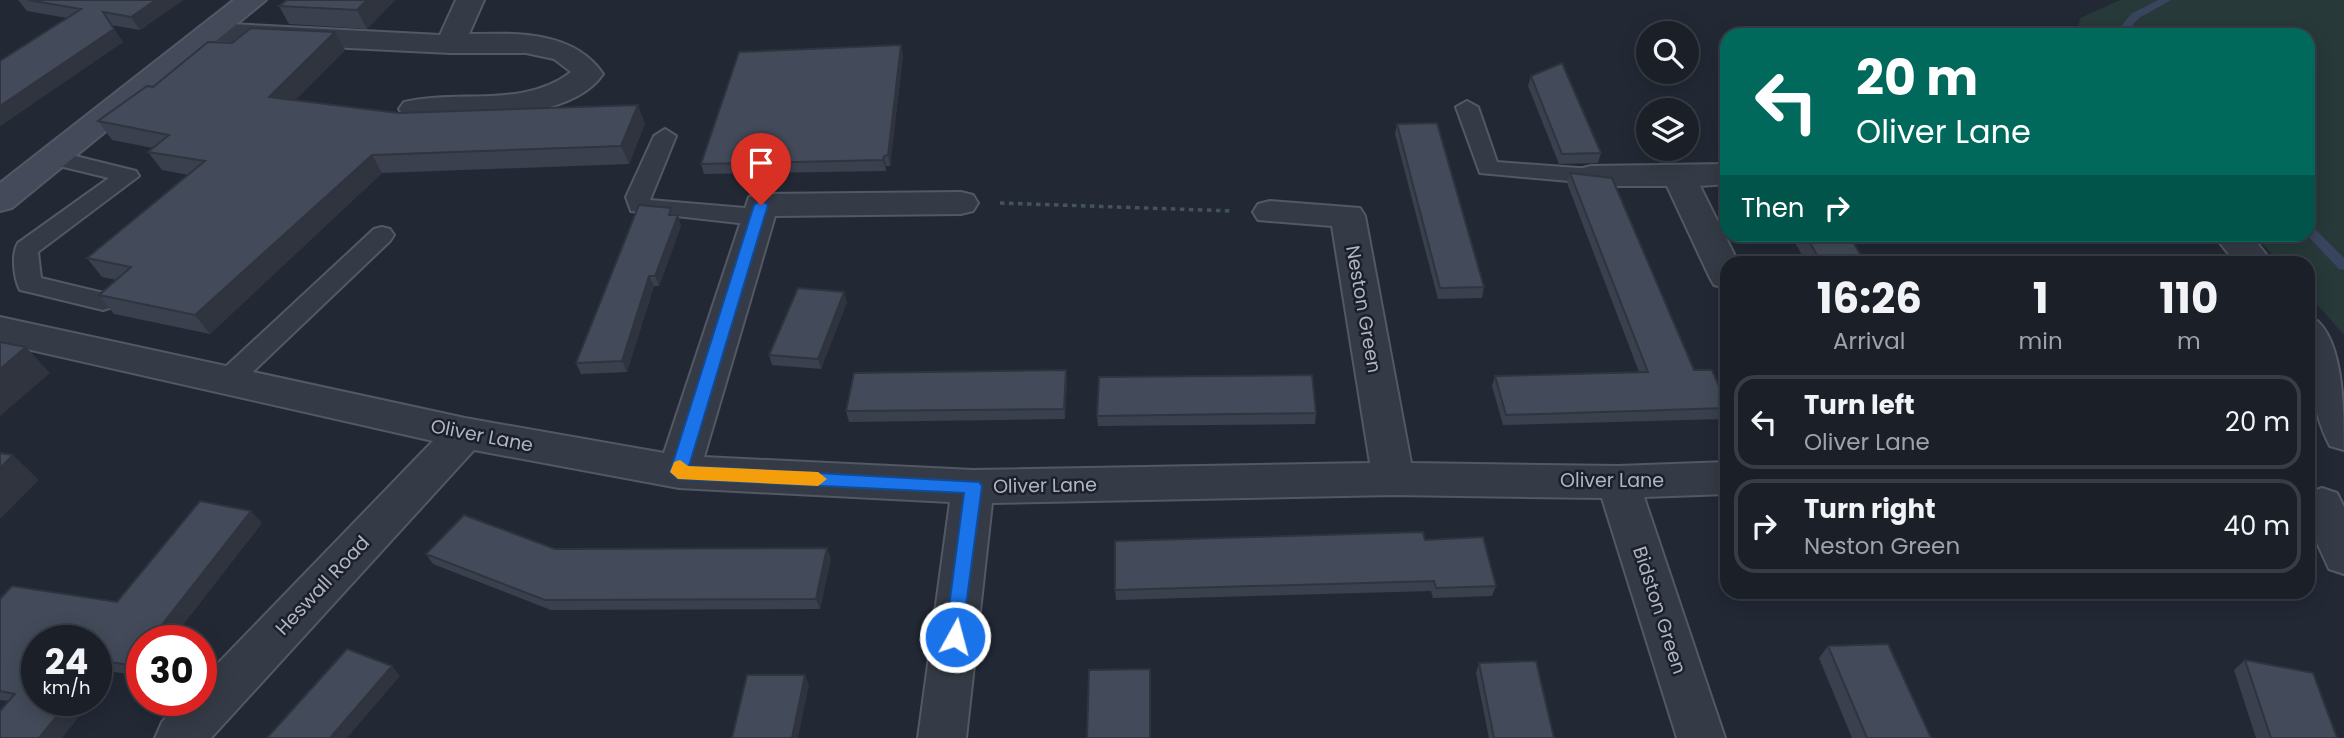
<!DOCTYPE html>
<style>
body{margin:0;font-family:Poppins,sans-serif;background:#232730;color:#f1f3f6;height:100vh;display:flex;flex-direction:column;font-size:26px;white-space:nowrap}
*{box-sizing:border-box;margin:0}
p{font-size:23px;color:#9fa2a8}
.icon{flex:none;width:38px;height:38px;fill:none;stroke:currentColor;stroke-width:2;stroke-linecap:round;stroke-linejoin:round}
.map{position:relative;flex:1;overflow:hidden}
.panel{position:absolute;left:1720px;top:256px;width:595px;height:343px;display:flex;flex-direction:column;background:#1a1f28;border-radius:21px;box-shadow:0 4px 18px #0003,0 0 0 2px #383d45}
.panel>*{flex:none}
.top-card{position:absolute;left:1720px;top:28px;width:595px;height:214px;border-radius:21px;box-shadow:0 4px 18px #0003,0 0 0 2px #383d45;background:#00695c;color:#fff;overflow:hidden}
.controls{position:absolute;left:1636px;top:21px;display:grid;gap:14px}
.controls a{display:grid;place-items:center;width:63px;height:63px;border-radius:50%;background:#1a1f28;box-shadow:0 4px 18px #0003,0 0 0 2px #383d45;font-size:35px}
.speed{position:absolute;left:21px;top:625px;display:flex;gap:14px;font-size:35px;font-weight:700;text-align:center}
.speed>*{display:grid;place-content:center;width:91px;height:91px;border-radius:50%;background:#1a1f28;box-shadow:0 4px 18px #0003,0 0 0 2px #383d45;line-height:1}
.speed small{font-size:18px;font-weight:400}
.speed .limit{border:10px solid #d22;background:#fff;color:#111}
.pin{position:absolute;display:grid;place-items:center;width:60px;height:60px;color:#fff;margin:-72px -30px;border-radius:50% 50% 50% 0;rotate:-45deg;box-shadow:0 0 7px #0007}
.pin .icon{rotate:45deg}
.me{position:absolute;width:77px;margin:-38px;rotate:7deg;stroke-linejoin:round;filter:drop-shadow(0 0 5px #0008)}
.turn{display:flex;align-items:center;gap:24px;height:147px;padding:0 21px;font-size:32px}
.turn .icon{width:91px;height:91px;stroke-width:2.5}
.turn b{display:block;font-size:49px;line-height:60px}
.then{display:flex;align-items:center;height:66px;padding:0 21px;background:#0003;gap:14px;font-size:26px}
.eta{display:flex;justify-content:space-evenly;align-items:center;height:119px;text-align:center}
.eta b{font-size:42px;font-weight:700;line-height:49px}
ul{padding:0;list-style:none}
li{display:flex;align-items:center;gap:21px;height:94px;margin:0 14px 10px;padding:0 7px;border:4px solid #383d45;border-radius:21px}
li div{flex:1}
li b{display:block;font-size:26px}
li em{font-style:normal}
.map>svg:first-child{display:block}
</style>
<div class="map">
<svg width="2344" height="738" viewBox="0 0 2344 738">
<rect width="100%" height="100%" fill="#222935"/>
<path fill="#28393a" d="M2120 0H2344V335L2308 294V262H2280L2253 235 2308 234V35H2077L2080 18Z"/>
<g fill="none" stroke-linecap="round" stroke-linejoin="round">
<path fill="#39455e" fill-rule="evenodd" d="M2158 0H2171L2139 18 2128 30 2130 35H2120L2118 30 2131 14Z
M2308 225 2312 226 2344 258V270L2339 269 2306 234H2308Z"/>
<g stroke="#535864" stroke-width="4">
<path id="lane" d="M1467 101 1478 107 1497 162 1591 169 1599 171 1602 176 1599 181 1591 183 1480 173 1456 107Z
M665 129 676 136 650 200 757 209 765 212 769 217 765 222 757 225 631 211 626 197 654 136Z
M55 151 136 171 139 176 38 252 41 278 112 295 115 301 112 307 103 310 29 292 20 290C14 279 11 254 18 243L109 178 47 163 44 158 47 153Z
M382 227 390 229 394 235 390 241 238 386 229 389 220 386 216 379 220 372 374 229Z"/>
</g>
<g stroke="#535864" stroke-width="4">
<path id="street" d="M456 0H484L469 34C517 33 574 31 603 74 569 123 469 115 415 118L404 116 399 109 404 102C459 89 523 109 571 72L554 59 526 53H450L211 41 201 38 196 32 201 26 211 23 440 35Z
M1727 164V184L1700 186 1738 262H1727V288L1714 285 1709 276 1667 186H1591L1579 183 1574 176 1579 169 1591 166Z
M961 192 973 195 978 203 973 211 961 214 775 216 704 457 973 470 1370 463 1332 226 1258 220 1253 212 1258 204 1270 201 1360 208 1365 216 1411 463 1618 466 1727 462V494L1644 497 1725 738H1677L1602 498 1393 495 992 503 966 738H918L950 502 679 488 474 450 211 738H155L162 722 183 700H201V681L433 441 0 343V317L465 418 664 453 749 197 761 194Z
M2213 234H2250L2272 262H2235Z
M2308 315C2344 330 2344 409 2344 450L2330 446C2309 407 2308 358 2308 315Z
M2322 488 2337 493 2344 507V574L2329 569 2308 523V493Z"/>
</g>
<g stroke="#535864" stroke-width="4">
<path id="secondary" d="M234 0H266L12 208 0 211V183Z"/>
</g>
<path stroke="#455458" stroke-width="3.5" stroke-dasharray="4.5 4.5" stroke-linecap="butt" d="M1000 203 1233 211"/>
<use href="#lane" fill="#353b46" fill-rule="evenodd"/>
<use href="#street" fill="#353b46" fill-rule="evenodd"/>
<use href="#secondary" fill="#444a59" fill-rule="evenodd"/>
</g>
<path fill="#3a404d" d="M18 0H183L140 30 111 25 123 42 0 126V61L67 18 27 11Z
M395 0 367 29 289 24 279 6Z
M335 32 345 50 295 100 398 113 645 123 629 164 382 173 210 334 114 314 99 295 117 280 102 277 87 258 189 175 162 170 148 152 153 148 112 140 98 121 153 87 232 43Z
M903 55 890 166H886V171L704 174 701 164Z
M1531 76 1601 153 1598 163 1559 164 1528 86Z
M1397 124 1484 287 1482 298 1438 299 1395 134Z
M1570 173 1694 370 1727 405V412L1724 419 1503 425 1492 386 1495 376 1639 372 1567 183Z
M674 215 681 226 659 286H654L627 372 581 374 576 363Z
M1790 234H1848L1865 262H1806Z
M847 302 821 369 772 365 769 355Z
M1066 370 1067 381 1065 419 849 422 846 411Z
M1316 413 1315 424 1098 426 1097 416Z
M262 523 171 640H142V676L114 672 37 700H92L62 738 9 701 0 700V599L117 602Z
M1425 540 1496 586 1492 596 1433 598 1431 591 1116 600 1115 590Z
M555 549 831 558 820 609 551 610 433 564 426 554Z
M1828 646 1931 738H1852L1819 658Z
M2245 660 2337 738H2256L2234 670Z
M1479 663 1554 738H1489L1476 673Z"/>
<path fill="#2f343f" d="M156 0H183L140 30 131 17Z
M367 0H395L367 29 357 10Z
M114 29 123 42 0 126V106Z
M335 32 345 50 280 116 269 97Z
M901 45 903 55 890 166 888 155Z
M638 105 645 123 629 164 621 146Z
M372 155 382 173 210 334 195 315Z
M884 156 886 166V171L883 160Z
M678 215 681 226 659 286 655 276Z
M649 276 654 286 627 372 622 361Z
M844 292 847 302 821 369 818 359Z
M26 347 50 373 0 416V369Z
M1066 370 1067 381 1065 419 1064 409Z
M13 455 39 480 0 519V468Z
M251 511 262 523 171 640H150Z
M827 548 831 558 820 609 816 599Z
M142 651V675L130 665Z
M101 661 114 672 96 695V667Z
M392 666 400 676 347 738H330Z
M805 675 809 685 798 738H792Z
M70 700H92L62 738H39Z"/>
<path fill="#434b5a" stroke="#2f343f" stroke-width="2" d="M28 0H156L131 17 103 12 114 29 0 106V61L81 9Z
M287 0H367L357 10 279 6Z
M251 28 335 32 269 97 398 113 638 105 621 146 372 155 195 315 99 295 131 267 87 258 205 161 148 152 169 135 98 121 147 86 153 87 208 42 232 43Z
M901 45 888 155 884 156 883 160 701 164 739 52Z
M1562 63 1601 153 1562 154 1531 76Z
M1437 123 1484 287 1440 288 1397 124Z
M1570 173 1612 178 1694 370H1712L1727 405V408L1506 415 1495 376 1648 372Z
M639 205 671 208 669 215H678L655 276H649L622 361 576 363Z
M1805 234H1848L1865 262H1821Z
M798 288 844 292 818 359 769 355Z
M0 342 26 347 0 369Z
M1066 370 1064 409 846 411 854 373Z
M1312 375 1316 413 1097 416 1099 377Z
M0 453 13 455 0 468Z
M200 501 251 511 150 640H142V651L130 665 101 661 96 667V640H37V700H70L39 738H0V711L15 694 0 691V599L12 586 117 602Z
M464 515 555 549 827 548 816 599 545 600 426 554Z
M1423 532 1425 540 1483 537 1496 586 1436 588 1434 581 1115 590V541Z
M1888 644 1931 738H1867L1828 646Z
M347 649 392 666 330 738H267Z
M2245 660 2313 673 2337 738H2271Z
M1536 661 1554 738H1494L1479 663Z
M1150 669V738H1087L1089 670Z
M747 675H805L792 738H732Z"/>
<path fill="#1a73e8" stroke="#114b97" stroke-width="2" d="M761 200 768 205 689 466 979 482 982 486 961 643H948L945 637 964 493 678 479 670 472 754 205Z"/>
<path fill="#f59e0b" d="M680 460 688 466 818 472 827 479 818 486 678 479 670 472 674 462Z"/>
<g text-anchor="middle" stroke-width="5" stroke-linejoin="round" paint-order="stroke">
<g font-size="19" fill="#b0b5c3" stroke="#1b202b">
<text transform="translate(1364 309) rotate(80)" y="7">Neston Green</text>
<text transform="translate(482 435) rotate(11)" y="7">Oliver Lane</text>
<text x="1612" y="487">Oliver Lane</text>
<text transform="translate(1045 485) rotate(-1)" y="7">Oliver Lane</text>
<text transform="translate(322 585) rotate(-47)" y="7">Heswall Road</text>
<text transform="translate(1660 610) rotate(72)" y="7">Bidston Green</text>
</g>
</g>
</svg>
<div class="controls">
<a><svg class="icon" aria-label="search" viewBox="0 0 24 24"><circle cx="10" cy="10" r="6"/><path d="M15 15l6 6"/></svg></a>
<a><svg class="icon" aria-label="layers" viewBox="0 0 24 24"><path d="M12 4l9 5-9 5-9-5zM3 14l9 5 9-5"/></svg></a>
</div>
<div class="speed"><div>24<small>km/h</small></div><div class="limit">30</div></div>
<div class="pin" style="left:761px;top:205px;background:#d93025"><svg class="icon" aria-label="arrive" viewBox="0 0 24 24"><path d="M6 21V4h12l-3 4 3 4H6"/></svg></div>
<svg class="me" style="left:955px;top:637px" viewBox="-20 -20 40 40"><circle r="17" fill="#1a73e8" stroke="#fff" stroke-width="3"/><path d="M0-11L8 9 0 5-8 9z" fill="#fff"/></svg>
<div class="top-card">
<div class="turn"><svg class="icon" aria-label="left" viewBox="0 0 24 24"><path d="M17 20v-9H6M10 6l-5 5 5 5"/></svg><div><b>20 m</b>Oliver Lane</div></div>
<div class="then">Then<svg class="icon" aria-label="right" viewBox="0 0 24 24"><path d="M7 20v-9h11M14 6l5 5-5 5"/></svg></div>
</div>
<section class="panel">
<div class="eta">
<div><b>16:26</b><p>Arrival</p></div>
<div><b>1</b><p>min</p></div>
<div><b>110</b><p>m</p></div>
</div>
<ul>
<li><svg class="icon" aria-label="left" viewBox="0 0 24 24"><path d="M17 20v-9H6M10 6l-5 5 5 5"/></svg><div><b>Turn left</b><p>Oliver Lane</p></div><em>20 m</em></li>
<li><svg class="icon" aria-label="right" viewBox="0 0 24 24"><path d="M7 20v-9h11M14 6l5 5-5 5"/></svg><div><b>Turn right</b><p>Neston Green</p></div><em>40 m</em></li>
</ul>
</section>
</div>
